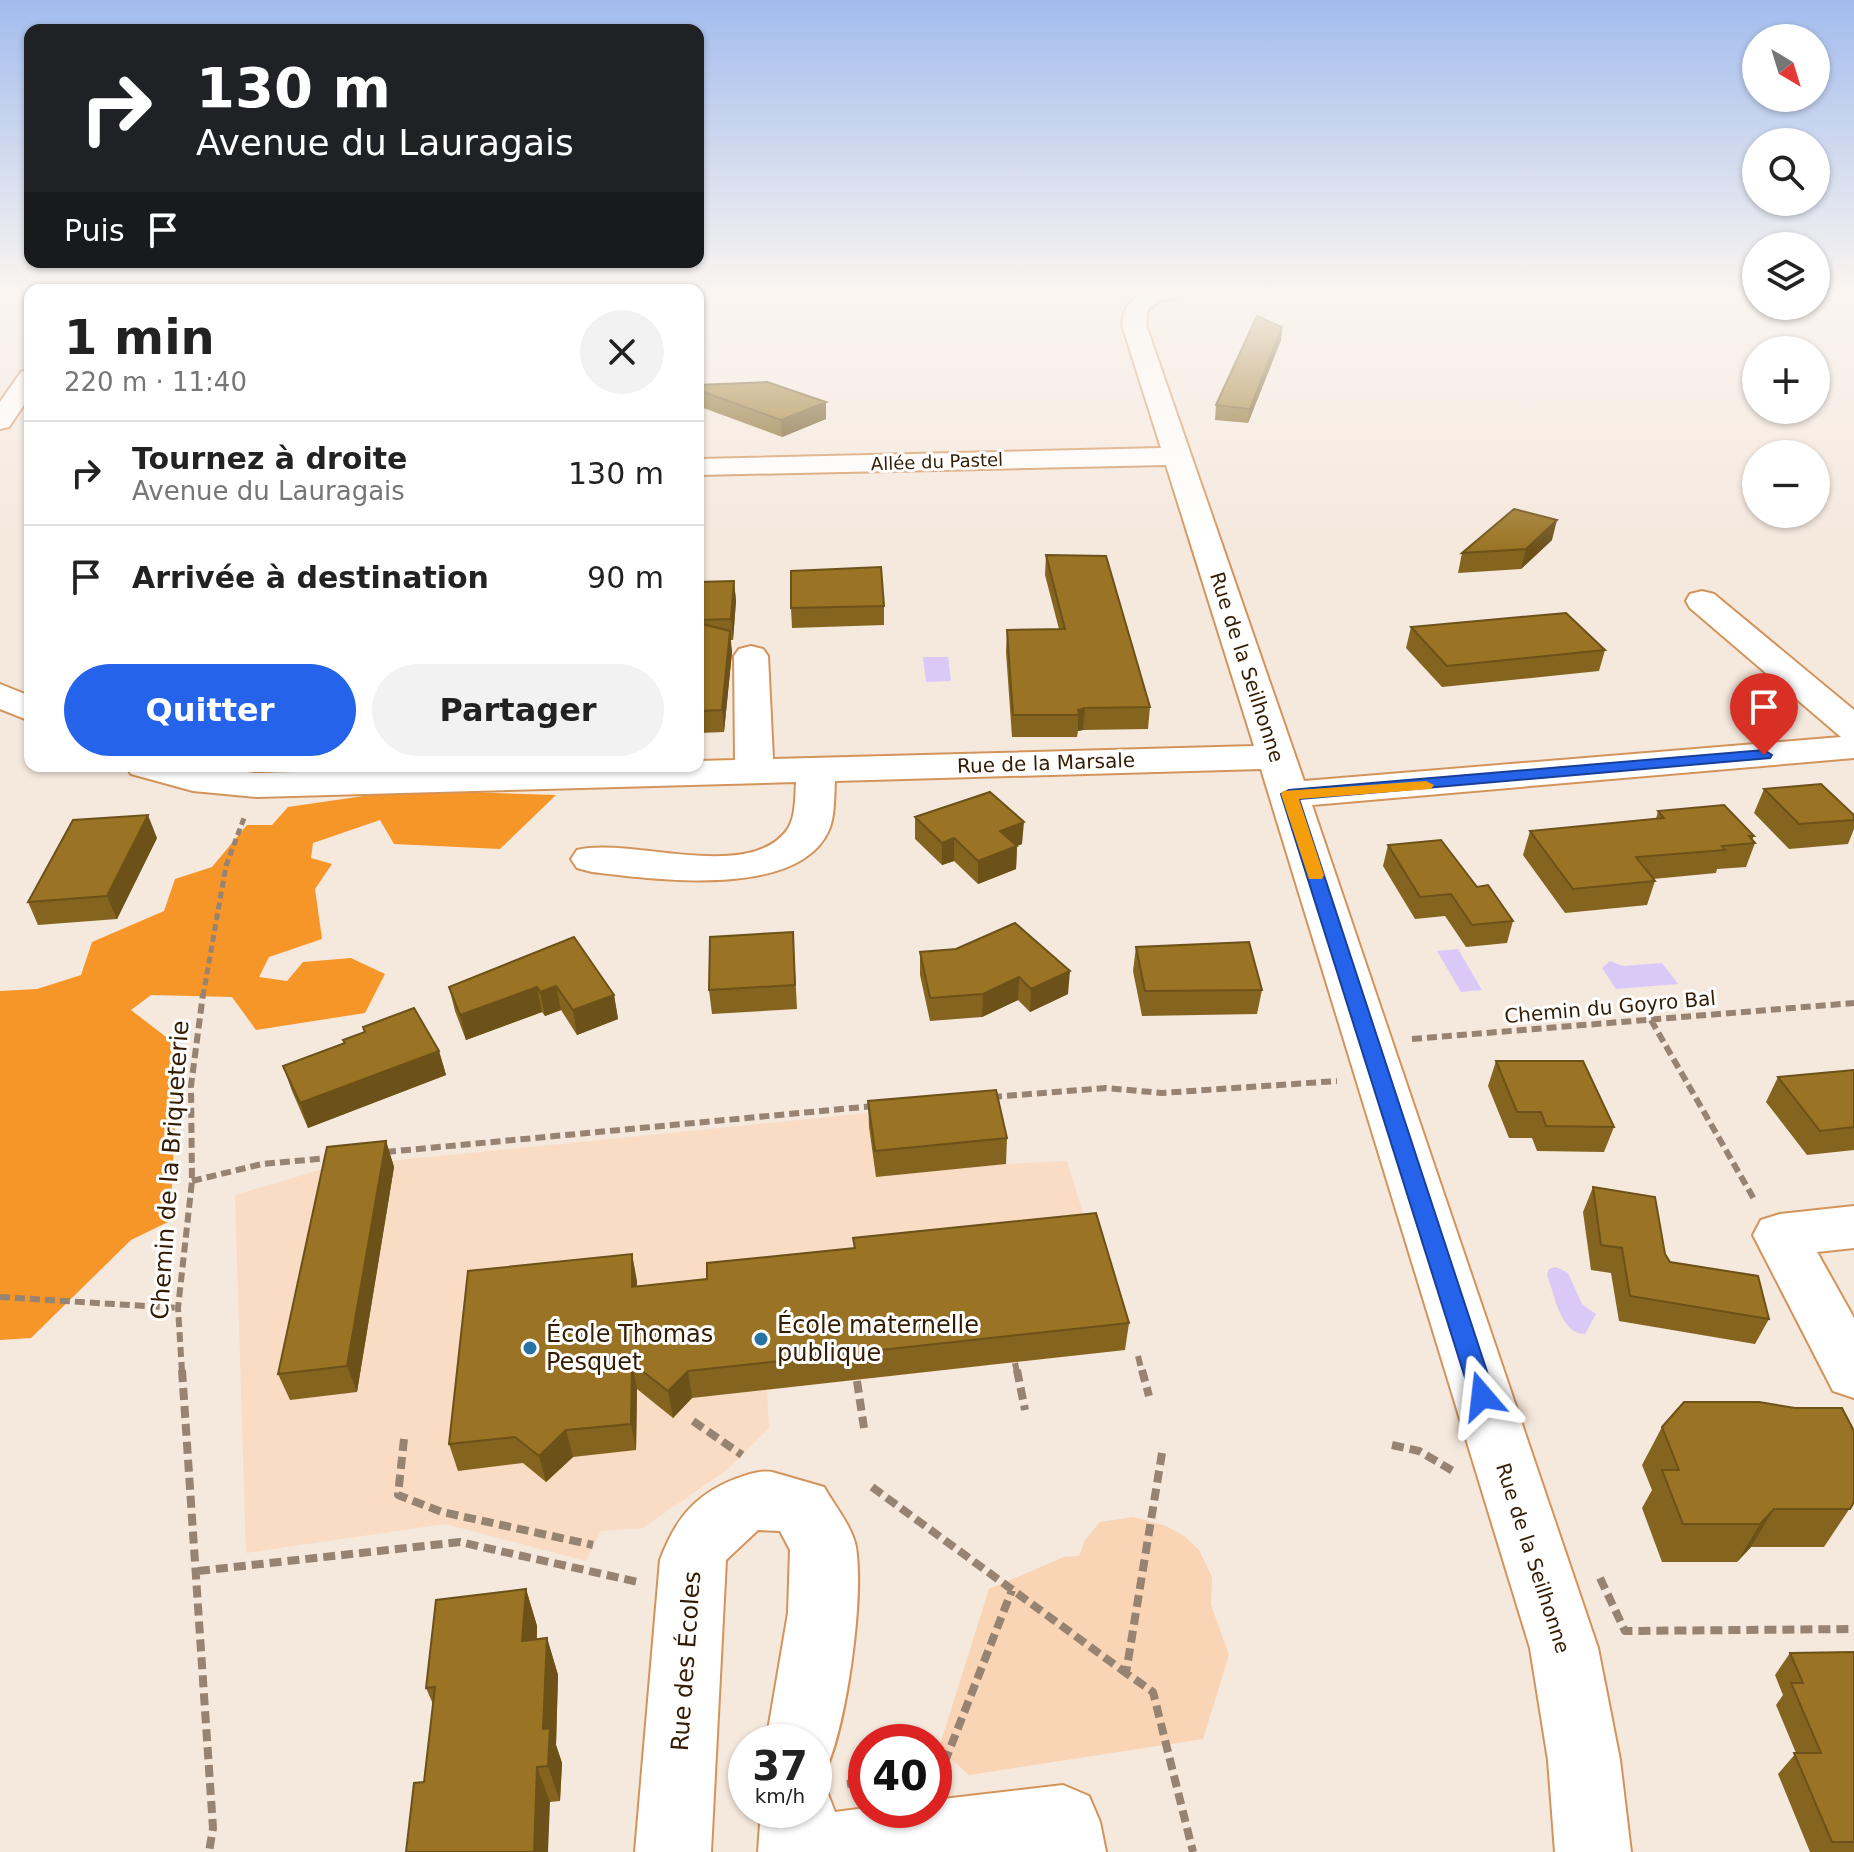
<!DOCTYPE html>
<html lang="fr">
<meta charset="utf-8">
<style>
body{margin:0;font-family:"DejaVu Sans",sans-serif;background:#f2f2f2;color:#222;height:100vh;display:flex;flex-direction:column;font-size:30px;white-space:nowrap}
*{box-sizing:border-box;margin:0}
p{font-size:26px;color:#767676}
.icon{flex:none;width:44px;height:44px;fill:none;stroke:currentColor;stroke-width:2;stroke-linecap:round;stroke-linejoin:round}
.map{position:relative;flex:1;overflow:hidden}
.panel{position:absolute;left:24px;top:284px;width:680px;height:488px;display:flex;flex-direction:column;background:#fff;border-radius:16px;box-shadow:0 2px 6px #0004}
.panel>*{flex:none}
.guide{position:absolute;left:24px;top:24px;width:680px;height:244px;border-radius:16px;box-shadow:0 2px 6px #0004;background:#202124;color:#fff;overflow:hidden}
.needle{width:52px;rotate:142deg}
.tools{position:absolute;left:1742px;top:24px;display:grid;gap:16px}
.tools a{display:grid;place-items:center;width:88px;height:88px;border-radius:50%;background:#fff;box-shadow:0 2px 6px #0004;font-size:40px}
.speed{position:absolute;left:728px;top:1724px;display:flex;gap:16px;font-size:40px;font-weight:700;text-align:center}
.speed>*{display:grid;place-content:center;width:104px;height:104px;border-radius:50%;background:#fff;box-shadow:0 2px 6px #0004;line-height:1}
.speed small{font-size:20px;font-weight:400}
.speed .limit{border:12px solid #d22;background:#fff;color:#111}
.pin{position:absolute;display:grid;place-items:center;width:68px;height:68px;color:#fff;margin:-82px -34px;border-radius:50% 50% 50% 0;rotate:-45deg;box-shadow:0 0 8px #0007}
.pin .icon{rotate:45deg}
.me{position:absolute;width:88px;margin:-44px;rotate:343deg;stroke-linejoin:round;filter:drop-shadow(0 0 6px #0008)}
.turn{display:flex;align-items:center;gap:28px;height:168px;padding:0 40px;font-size:36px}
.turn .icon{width:104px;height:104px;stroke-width:2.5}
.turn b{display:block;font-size:56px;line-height:68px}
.then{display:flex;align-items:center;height:76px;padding:0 40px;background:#0003;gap:16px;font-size:30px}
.round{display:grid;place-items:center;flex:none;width:84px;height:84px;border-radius:42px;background:#f2f2f2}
.headline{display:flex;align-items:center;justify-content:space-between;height:136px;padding:0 40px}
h1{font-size:48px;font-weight:800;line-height:60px}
.primary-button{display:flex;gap:16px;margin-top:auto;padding:16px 40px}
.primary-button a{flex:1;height:92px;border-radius:48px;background:#2563eb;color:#fff;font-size:32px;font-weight:800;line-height:92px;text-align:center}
.primary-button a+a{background:#f2f2f2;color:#222}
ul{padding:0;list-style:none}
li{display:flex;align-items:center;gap:24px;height:104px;padding:0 40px;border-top:2px solid #e0e0e0}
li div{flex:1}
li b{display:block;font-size:30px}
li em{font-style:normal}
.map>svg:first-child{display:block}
</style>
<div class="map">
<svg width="1854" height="1852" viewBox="0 0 1854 1852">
<rect width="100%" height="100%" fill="#f5e8dd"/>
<path fill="#f9dcc3" d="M868 1113V1120L1001 1144 1006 1164 1067 1161 1125 1350 767 1390 769 1428 728 1469 643 1528 601 1531 586 1561 445 1524 246 1553 235 1195 330 1167Z"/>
<path fill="#f9d4b5" d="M1133 1517 1166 1526 1184 1536 1199 1550 1212 1577 1211 1605 1229 1655 1203 1739 969 1775 939 1748 989 1589 1064 1557 1079 1556 1085 1540 1100 1522Z"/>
<path fill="#f79628" d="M405 790 556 795 500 849 394 844 380 820 313 843 311 858 332 864 315 889 322 939 269 957 259 977 287 981 303 962 351 958 385 974 365 1013 256 1030 232 997 151 995 131 1010 179 1047 170 1221 131 1240 31 1338 0 1340V991L37 989 81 975 92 942 164 911 175 879 212 867 247 825H272L288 807Z"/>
<path fill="#dac9f6" d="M948 657 951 681 926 682 923 657Z
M1458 949 1482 990 1461 992 1437 951Z
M1610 961 1623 966 1662 963 1678 984 1616 989 1602 968Z
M1556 1267 1568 1273 1582 1304 1596 1314 1585 1334C1560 1334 1555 1295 1547 1275L1549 1269Z"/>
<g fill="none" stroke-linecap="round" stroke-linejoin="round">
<g stroke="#d3945b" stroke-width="4">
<path id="minor" d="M1147 291H1186L1183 296 1160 301 1148 309 1146 325 1304 781 1841 737 1690 608 1686 601 1690 594 1702 591 1714 594 1854 710V758L1312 805 1598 1648 1620 1760 1631 1852H1555L1548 1760 1530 1648 1261 769 835 781C834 797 835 815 829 830 798 900 652 879 592 872L577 868 571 859 577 850C631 837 748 883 787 830 796 818 795 796 796 782L257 797 193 791 131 774 126 766H189L257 773 524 766H698V761L735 760 734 656 739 649 751 646 763 649 768 656 773 759 1254 746 1166 465 698 475V459L1161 448 1122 325C1123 308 1131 297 1147 291Z
M30 369V396L9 427 0 429V402L21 372Z
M0 684 30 696V721L0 709Z
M1854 1206V1248L1817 1252 1854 1318V1398L1833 1391 1753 1235 1761 1220 1780 1214Z
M772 1472 824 1487C834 1505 852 1526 856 1547 864 1599 847 1720 827 1767L814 1773V1742H766L788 1613 790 1550 780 1531 758 1530 726 1560 711 1852H635L660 1560C675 1520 694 1495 735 1479 747 1475 759 1470 772 1472Z
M814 1779 824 1784 835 1812 866 1808 934 1810V1800L1063 1785 1089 1796 1100 1822 1106 1852H758L761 1810H814Z"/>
</g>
<path stroke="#968372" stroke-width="5" stroke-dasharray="7 4" stroke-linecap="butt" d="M203 996 226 866 244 818"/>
<path stroke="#968372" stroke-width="6" stroke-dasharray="10 5" stroke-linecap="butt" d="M1651 1020 1754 1199
M1412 1039 1854 1003
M992 1097 1106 1088 1162 1093 1337 1081
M386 1152 874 1106
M192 1181 262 1164 329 1158
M0 1297 178 1308
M1138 1356 1142 1372
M1015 1363 1017 1372
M182 1372 178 1308 192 1181 191 1086 203 994"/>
<path stroke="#968372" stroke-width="8" stroke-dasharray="12 6" stroke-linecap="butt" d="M182 1370 213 1828 209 1852
M1017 1370 1025 1410
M1142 1370 1149 1396
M857 1381 864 1428
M693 1421 742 1455
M404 1439 398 1495 442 1512 593 1545
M1392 1445 1419 1451 1453 1471
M1162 1453 1126 1673 1153 1692 1193 1852
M872 1487 1126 1673
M198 1571 460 1542 638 1582
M1600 1578 1625 1631 1854 1629
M934 1771 942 1769
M943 1780 942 1769 1012 1590
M847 1784 866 1781"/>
<use href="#minor" fill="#fff" fill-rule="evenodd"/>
</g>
<path fill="#84641f" d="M1282 327 1281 340 1248 423 1215 420 1216 405Z
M698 385 826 419 782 437 698 406Z
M1552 540 1521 569 1458 573 1462 553Z
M1046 555 1150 707 1148 729 1083 730 1078 731 1077 737H1012L1006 652 1007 630 1059 629 1045 575Z
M734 581 736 601 733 640H730L732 652 724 732 698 733V582Z
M884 606V625L792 628 791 608Z
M1411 627 1605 650 1599 671 1442 687 1406 648Z
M1764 789 1854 815V829L1848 844 1789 849 1754 813Z
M1658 811 1754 836 1752 840 1755 843 1746 867 1717 869 1716 873 1653 879 1655 881 1647 905 1565 913 1523 855 1530 831 1656 819Z
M915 817 1022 844 1017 846 1016 869 978 884 954 861 942 865 915 839Z
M157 838 117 919 38 925 28 902Z
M1388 845 1477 887 1513 921 1507 943 1466 947 1445 916 1415 919 1383 866Z
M793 932 797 1009 712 1014 709 990Z
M574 937 614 995 618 1019 577 1035 561 1010 545 1016 542 1012 466 1040 455 1011 449 987Z
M1136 947 1262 990 1257 1014 1142 1016 1133 971Z
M956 949 1068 994 1030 1012 1018 1000 982 1017 930 1021 920 975V952Z
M363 1027 439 1051 446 1075 308 1128 292 1091 283 1066 344 1043 364 1032Z
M1496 1061 1614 1127 1604 1152 1537 1151 1532 1138H1509L1488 1086Z
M1854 1070V1150L1807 1155 1766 1102 1778 1077Z
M868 1101 1007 1138 1006 1164 876 1177 869 1127Z
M386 1141 394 1167 357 1392 290 1400 278 1374Z
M1593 1187 1665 1254 1670 1262 1769 1319 1755 1344 1619 1321 1611 1273 1591 1270 1583 1212Z
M853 1238 1129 1323 1125 1350 692 1398 673 1418 637 1389 636 1450 573 1457 546 1482 523 1463 458 1471 449 1444 632 1254 637 1286 707 1279 854 1248Z
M1662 1427 1854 1502 1824 1547H1751L1737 1562H1662L1642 1508 1652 1490 1642 1465Z
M526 1589 537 1626V1639L547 1638 558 1675 556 1745 562 1763 560 1801 550 1802 433 1704 426 1688Z
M1854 1652V1852H1810L1778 1774 1796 1753 1776 1705 1783 1695 1775 1675 1790 1653Z"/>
<path fill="#6c5119" d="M1282 327 1281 340 1248 423 1250 409Z
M826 402V419L782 437 781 420Z
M1557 520 1552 540 1521 569 1526 549Z
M734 581 736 601 733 640 731 619Z
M730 631 732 652 724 732 722 710Z
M1085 708 1083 730 1078 731V710Z
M148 815 157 838 117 919 107 896Z
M1024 822 1022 844 999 853 1000 831Z
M954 838V861L942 865V843Z
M1017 846 1016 869 978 884V861Z
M1070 971 1068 994 1030 1012 1031 989Z
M1019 977 1018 1000 982 1017 983 994Z
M556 986 561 1010 545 1016 540 992Z
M537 987 542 1012 466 1040 460 1015Z
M614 995 618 1019 577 1035 573 1010Z
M439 1051 446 1075 308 1128 300 1103Z
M386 1141 394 1167 357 1392 347 1366Z
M632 1254 637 1281V1313L632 1287Z
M632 1363 637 1389 636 1450 631 1424Z
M688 1371 692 1398 673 1418 668 1391Z
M566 1430 573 1457 546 1482 539 1456Z
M1774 1509 1751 1547 1737 1562 1760 1524Z
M526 1589 537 1626 534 1678 522 1641Z
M547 1638 558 1675 556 1745 562 1763 560 1801 548 1766 543 1729Z
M537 1767 550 1802 548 1852H534Z"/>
<path fill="#9a7424" stroke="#6c5119" stroke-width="2" d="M1257 316 1282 327 1250 409 1216 405Z
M767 382 826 402 781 420 698 390V385Z
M1514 509 1557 520 1526 549 1462 553Z
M1046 555 1106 556 1150 707 1085 708 1078 710 1079 715H1013L1007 630 1065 629Z
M881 567 884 606 791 608V571Z
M734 581 731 619 698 620V582Z
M1566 613 1605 650 1447 666 1411 627Z
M698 623 730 631 722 710 698 711Z
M1821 784 1854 815V820L1799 824 1764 789Z
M990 792 1024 822 1000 831 1017 846 978 861 954 838 942 843 915 817Z
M1724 805 1754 836H1749L1755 843 1722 846 1725 850 1636 857 1655 881 1573 889 1530 831 1664 818 1658 811Z
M148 815 107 896 28 902 73 820Z
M1441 840 1477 887 1488 885 1513 921 1472 925 1451 894 1420 897 1388 845Z
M1015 923 1070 971 1031 989 1019 977 983 994 930 998 920 952 956 949Z
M793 932 795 985 709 990 710 937Z
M574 937 614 995 573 1010 556 986 540 992 537 987 460 1015 449 987Z
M1249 942 1262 990 1145 991 1136 947Z
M414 1008 439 1051 300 1103 283 1066 345 1043 343 1040 365 1032 363 1027Z
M1496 1061H1583L1614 1127 1546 1126 1541 1112H1517Z
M1854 1070V1127L1820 1131 1778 1077Z
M996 1090 1007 1138 875 1151 868 1101Z
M386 1141 347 1366 278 1374 327 1147Z
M1593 1187 1655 1197 1665 1254 1670 1262 1758 1276 1769 1319 1630 1296 1622 1248 1601 1245Z
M1096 1213 1129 1323 688 1371 668 1391 632 1363 631 1424 566 1430 539 1456 515 1437 449 1444 468 1271 632 1254V1287L707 1279V1263L855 1248 853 1238Z
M1684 1402H1759L1795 1408H1842L1854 1431V1502L1850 1509H1774L1760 1524H1683L1662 1470H1679L1662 1427Z
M526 1589 522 1641 547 1638 543 1729 550 1728 548 1766 537 1767 534 1852H406L414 1783 424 1782 435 1687 426 1688 436 1600Z
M1854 1652V1842H1832L1794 1753H1821L1791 1683H1803L1790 1653Z"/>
<linearGradient id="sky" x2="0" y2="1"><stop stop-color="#a2bcee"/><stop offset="0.53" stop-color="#faf5f0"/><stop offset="1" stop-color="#faf5f0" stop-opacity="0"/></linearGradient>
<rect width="1854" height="550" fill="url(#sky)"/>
<path fill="#2563eb" stroke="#184099" stroke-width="2" d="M1764 750 1772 755 1770 758 1299 799 1495 1396 1491 1403 1482 1406 1473 1403 1281 794 1289 790Z"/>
<path fill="#f59e0b" d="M1426 781 1434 785 1431 789 1299 799 1324 875 1322 879H1309L1281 794 1283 791Z"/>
<g fill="#2773a6" stroke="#fff" stroke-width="3">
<circle cx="761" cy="1339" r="8"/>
<circle cx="530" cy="1348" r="8"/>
</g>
<g text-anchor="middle" stroke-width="6" stroke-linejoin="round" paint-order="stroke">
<g font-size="18" fill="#341c03" stroke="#fff">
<text transform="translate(937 462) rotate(-2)" y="6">Allée du Pastel</text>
</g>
<g font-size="20" fill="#341c03" stroke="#fff">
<text transform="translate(1247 667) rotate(72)" y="7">Rue de la Seilhonne</text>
<text transform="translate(1046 763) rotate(-2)" y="7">Rue de la Marsale</text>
<text transform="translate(1610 1007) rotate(-5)" y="7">Chemin du Goyro Bal</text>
<text transform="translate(1533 1558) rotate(72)" y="7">Rue de la Seilhonne</text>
</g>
<g font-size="24" fill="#341c03" stroke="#fff">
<text transform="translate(170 1170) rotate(-86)" y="8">Chemin de la Briqueterie</text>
<text transform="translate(686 1661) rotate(-86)" y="8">Rue des Écoles</text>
</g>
<g font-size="24" fill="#341c03" stroke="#fff" text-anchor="start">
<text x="777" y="1333">École maternelle<tspan x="777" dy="28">publique</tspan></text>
<text x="546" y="1342">École Thomas<tspan x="546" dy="28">Pesquet</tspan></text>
</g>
</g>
</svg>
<div class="tools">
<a><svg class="needle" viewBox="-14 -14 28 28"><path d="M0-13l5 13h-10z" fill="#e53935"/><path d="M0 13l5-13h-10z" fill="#767676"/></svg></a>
<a><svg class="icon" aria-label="search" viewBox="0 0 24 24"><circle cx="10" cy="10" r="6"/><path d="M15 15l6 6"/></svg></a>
<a><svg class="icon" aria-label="layers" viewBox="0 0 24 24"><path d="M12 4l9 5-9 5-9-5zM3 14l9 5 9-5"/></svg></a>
<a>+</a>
<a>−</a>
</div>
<div class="speed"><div>37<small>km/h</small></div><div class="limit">40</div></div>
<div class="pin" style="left:1764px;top:755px;background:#d93025"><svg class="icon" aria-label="arrive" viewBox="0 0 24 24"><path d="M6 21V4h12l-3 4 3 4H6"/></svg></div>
<svg class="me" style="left:1482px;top:1396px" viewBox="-20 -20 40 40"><path d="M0-17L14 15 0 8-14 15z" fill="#2563eb" stroke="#fff" stroke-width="4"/></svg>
<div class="guide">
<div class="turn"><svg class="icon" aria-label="right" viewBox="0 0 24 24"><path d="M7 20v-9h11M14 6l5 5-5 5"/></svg><div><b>130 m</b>Avenue du Lauragais</div></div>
<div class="then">Puis<svg class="icon" aria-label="arrive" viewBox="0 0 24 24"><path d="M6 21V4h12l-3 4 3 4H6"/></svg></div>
</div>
<section class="panel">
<div class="headline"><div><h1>1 min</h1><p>220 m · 11:40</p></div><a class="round"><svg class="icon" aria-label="close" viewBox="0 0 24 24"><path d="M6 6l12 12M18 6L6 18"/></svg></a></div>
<ul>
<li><svg class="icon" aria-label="right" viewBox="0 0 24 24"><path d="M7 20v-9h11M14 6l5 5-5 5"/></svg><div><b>Tournez à droite</b><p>Avenue du Lauragais</p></div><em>130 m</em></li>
<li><svg class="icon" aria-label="arrive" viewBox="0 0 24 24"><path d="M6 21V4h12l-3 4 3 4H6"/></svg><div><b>Arrivée à destination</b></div><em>90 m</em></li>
</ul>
<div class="primary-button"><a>Quitter</a><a>Partager</a></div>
</section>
</div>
